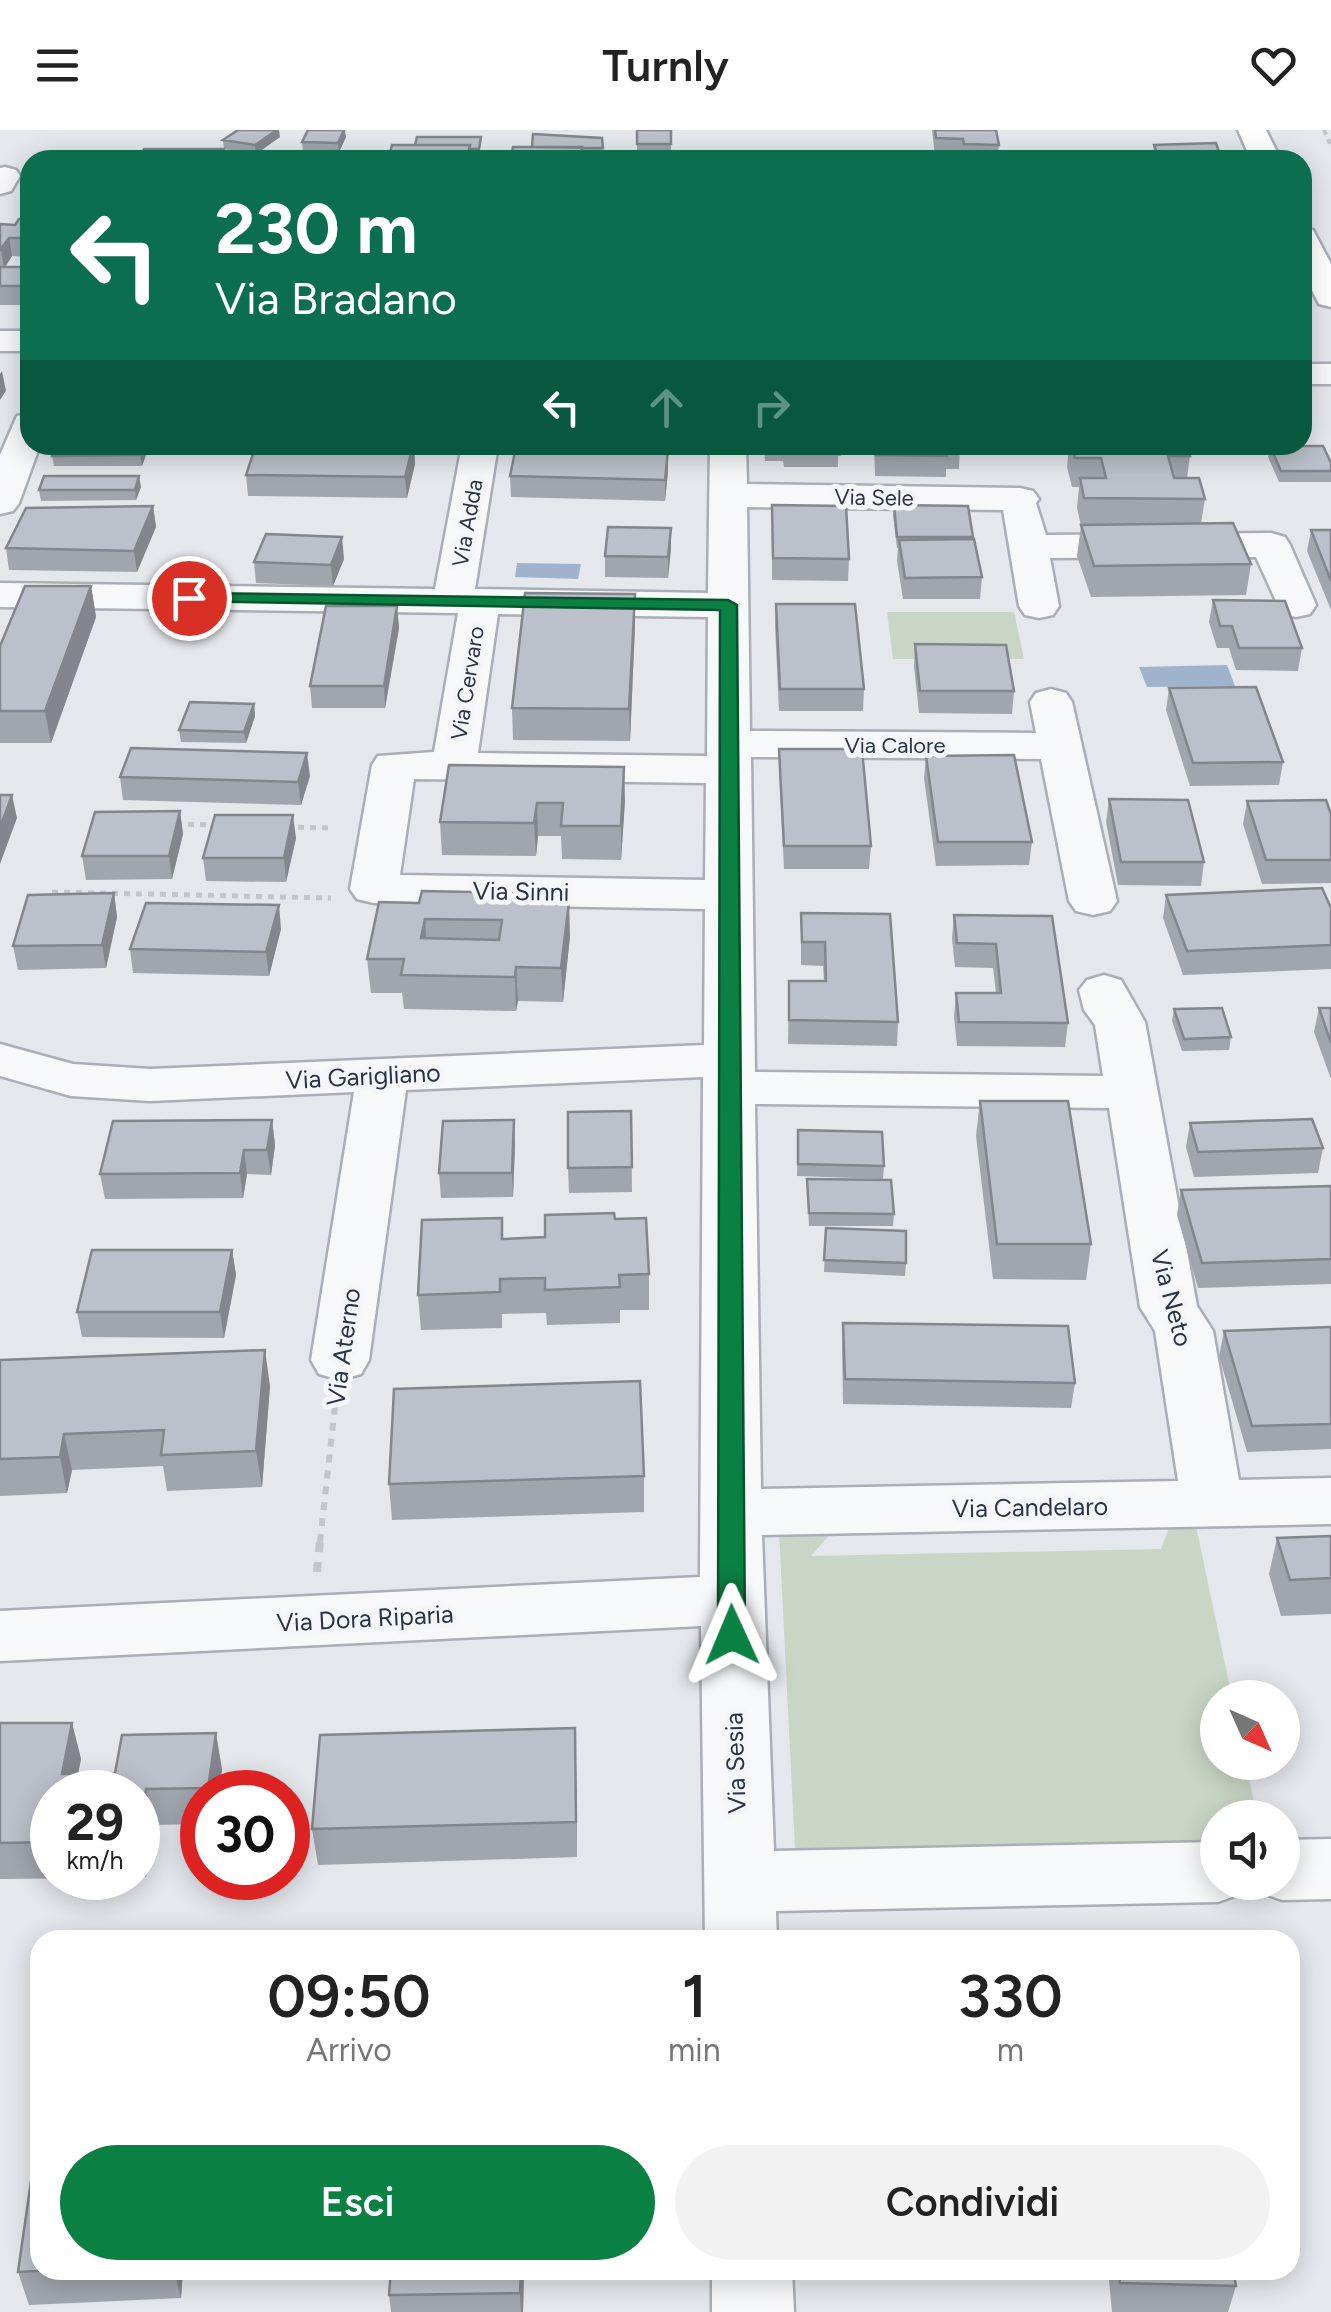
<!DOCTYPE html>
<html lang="it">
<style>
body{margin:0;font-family:Figtree,sans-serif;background:#f2f2f2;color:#222;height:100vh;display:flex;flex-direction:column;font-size:38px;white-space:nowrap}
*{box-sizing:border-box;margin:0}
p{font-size:32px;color:#767676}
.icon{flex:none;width:55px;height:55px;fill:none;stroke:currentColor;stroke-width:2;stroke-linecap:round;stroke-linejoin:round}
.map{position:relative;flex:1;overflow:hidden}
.panel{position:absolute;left:30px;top:1800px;width:1270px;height:350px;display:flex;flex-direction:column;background:#fff;border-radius:30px;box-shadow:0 5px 25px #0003}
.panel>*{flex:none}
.top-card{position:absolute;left:20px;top:20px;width:1292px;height:305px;border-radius:30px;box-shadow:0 5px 25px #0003;background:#0b6e4f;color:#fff;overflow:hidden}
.needle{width:65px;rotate:135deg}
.fabs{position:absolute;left:1200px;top:1550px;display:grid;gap:20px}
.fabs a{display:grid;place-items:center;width:100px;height:100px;border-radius:50%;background:#fff;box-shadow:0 5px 25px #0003;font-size:50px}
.speed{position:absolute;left:30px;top:1640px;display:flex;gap:20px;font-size:50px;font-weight:700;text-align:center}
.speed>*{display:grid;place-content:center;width:130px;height:130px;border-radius:50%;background:#fff;box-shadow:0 5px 25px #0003;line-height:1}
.speed small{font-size:25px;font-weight:400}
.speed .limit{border:15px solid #d22;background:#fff;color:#111}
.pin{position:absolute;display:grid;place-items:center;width:85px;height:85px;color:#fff;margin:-42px;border:5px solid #fff;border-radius:50%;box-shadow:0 2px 10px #0007}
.me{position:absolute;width:110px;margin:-55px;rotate:359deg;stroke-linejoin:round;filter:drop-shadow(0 0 8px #0008)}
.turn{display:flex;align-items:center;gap:35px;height:210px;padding:0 30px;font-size:45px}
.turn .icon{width:130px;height:130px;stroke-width:2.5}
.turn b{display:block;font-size:70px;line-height:85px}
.lanes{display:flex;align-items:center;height:95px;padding:0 30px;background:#0003;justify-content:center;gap:50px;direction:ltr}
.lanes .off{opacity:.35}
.eta{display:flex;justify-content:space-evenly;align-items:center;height:170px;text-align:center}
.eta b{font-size:60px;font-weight:600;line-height:70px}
.cta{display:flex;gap:20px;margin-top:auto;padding:20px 30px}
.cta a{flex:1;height:115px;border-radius:60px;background:#0b8043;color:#fff;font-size:40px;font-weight:600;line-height:115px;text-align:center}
.cta a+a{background:#f2f2f2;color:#222}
header{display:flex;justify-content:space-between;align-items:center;height:130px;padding:0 30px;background:#fff;font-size:45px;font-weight:600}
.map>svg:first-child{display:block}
</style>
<header><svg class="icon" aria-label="menu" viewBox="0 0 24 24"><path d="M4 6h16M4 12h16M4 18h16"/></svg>Turnly<svg class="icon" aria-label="heart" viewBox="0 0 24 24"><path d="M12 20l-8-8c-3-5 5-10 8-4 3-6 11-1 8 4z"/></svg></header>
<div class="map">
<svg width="1331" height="2182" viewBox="0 0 1331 2182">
<rect width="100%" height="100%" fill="#e4e7ec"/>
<path fill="#c9d6c5" d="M887 482H1014L1024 529H893Z
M1170 1395 1196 1396 1232 1567 1218 1568V1632L1246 1633 1257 1687 1218 1688 1217 1716 795 1719 779 1401H833L811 1426 1161 1419Z"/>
<path fill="#9fb4cc" d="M517 433 581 434 578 449 515 447Z
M1227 535 1235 556 1147 557 1139 537Z"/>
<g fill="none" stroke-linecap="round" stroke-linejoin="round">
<g stroke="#a9aeb7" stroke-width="5">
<path id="street" d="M5 37 16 40 20 46 11 61 0 64V38Z
M0 201H30V221H0Z
M1302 234H1331V254H1302Z
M30 283V315H40L19 373 13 381 0 384V325L17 286Z
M462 315H498L475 459 708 463 710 315H746L747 354 1020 358 1033 361 1039 369 1036 373 1046 405 1271 403 1285 407 1290 415 1316 475 1310 484 1296 487 1282 484 1256 427 1050 428 1059 476 1053 485 1039 488 1025 485 1019 476 1003 380 747 377 750 601 1036 603 1030 572 1036 563 1051 559 1066 563 1072 572 1117 771 1110 781 1093 785 1076 781 1069 771 1041 629 751 627 755 942 1103 946 1095 895 1084 880 1079 860 1087 850 1104 845 1121 850 1145 892 1197 1176 1213 1201 1239 1350 1331 1348V1394L762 1405 774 1721 1218 1712V1752H1248L1243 1763 1218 1772 776 1781 777 1810H705L701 1496 0 1531V1481L700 1447 703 947 406 960 369 1230 361 1244 340 1250 319 1244 311 1230 354 962 150 971 71 966 0 946V914L73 934 150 939 704 915 705 779 374 773 357 769 350 759 372 635 378 626 434 622 458 483 0 477V453L435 459ZM498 484 708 487 707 626 478 623ZM414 649 706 653 705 750 400 745ZM755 974 1109 978 1140 1177 1155 1201 1178 1351 761 1359Z
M1331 1709V1769L1282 1770 1257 1761 1253 1752H1282V1710Z
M712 2140H792L794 2182H712Z"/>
</g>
<g stroke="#a9aeb7" stroke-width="5">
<path id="secondary" d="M1238 0H1266L1281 30H1251Z
M1302 98 1313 100 1331 134V177L1319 174 1302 141Z"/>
</g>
<path stroke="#c2c5cb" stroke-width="4" stroke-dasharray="5 5" stroke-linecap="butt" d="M1324 0 1331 16"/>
<path stroke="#c2c5cb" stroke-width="5" stroke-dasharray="6 6" stroke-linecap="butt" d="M176 694 219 695
M286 697 333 698
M52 762 331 768"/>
<path stroke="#c2c5cb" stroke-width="6" stroke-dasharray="8 8" stroke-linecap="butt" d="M320 1412 335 1276"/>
<path stroke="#c2c5cb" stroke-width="8" stroke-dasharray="10 10" stroke-linecap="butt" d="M317 1442 320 1410"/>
<use href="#street" fill="#f7f8fa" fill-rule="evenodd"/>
<use href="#secondary" fill="#fff" fill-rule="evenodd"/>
</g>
<path fill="#a1a5ae" d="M308 0H345L346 7 339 22H303L302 12Z
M637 0H671V23H637Z
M932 0H996L999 15 997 30H963L962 26H935Z
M280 7 256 24 224 19 225 30H139L224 19 223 10Z
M481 7 479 28H470L471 30H388L415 15Z
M602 8 603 27H583L532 17Z
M1154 15 1219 22 1217 30H1155L1153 24Z
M30 89V127L12 126 5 137H30V175H0V94L15 95Z
M414 315 415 334 407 368 248 366 246 345Z
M764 315H841V326H838V337H784L783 331H765Z
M874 315H960L959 339H946V347L875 346Z
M1069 315H1187L1190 326 1187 348 1205 369 1201 393 1251 434 1246 465 1091 467 1077 426 1081 396 1077 378 1079 357H1072L1067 337Z
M1270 316 1331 333V352H1279L1268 327Z
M147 322 142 336H54L52 326Z
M668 341 665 371 511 367 510 346Z
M141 357 136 370 41 371 39 360Z
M772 375 849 429 848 451 772 450Z
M894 375 968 376 973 409 982 447 980 469H903L897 431 898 418H897L893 386Z
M153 376 156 397 137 442 9 440 6 418Z
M671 398 668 448 605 447V426Z
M1311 400H1331V480L1307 421Z
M344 429 333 456 256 453 254 432Z
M91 456 96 487 51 613H0V516Z
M1213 470 1302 518 1298 541 1236 540 1229 518H1217L1209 492Z
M776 474 864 559 863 581H779L775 496Z
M397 476 399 498 385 578H312L310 556Z
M635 495 630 611 513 610 512 578Z
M915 514 1014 561 1012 584 919 583 914 536Z
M1169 558 1283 632 1279 655 1190 656 1166 580Z
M254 574 255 586 246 613 181 612 179 600Z
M779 619 871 716 869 739H784L779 641Z
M926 626 1032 712 1029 735 936 736 924 648Z
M449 635 625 670 621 730 562 729 561 706H538L536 726 442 725 440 692Z
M310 646 301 675 123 670 120 647Z
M1109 669 1204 732 1201 756 1118 755 1106 692Z
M1247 671 1331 684V753L1262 754 1243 694Z
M180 681 183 704 172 749 86 750 82 726Z
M296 708 286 752 206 751 203 728Z
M114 763 117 787 106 838 18 840 13 816Z
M1166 765 1331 778V839L1183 845 1163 788Z
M521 771 570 806 563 872 518 871 516 881 404 879 402 863H371L367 829 419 773Z
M801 783 898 892 897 916 788 914 789 851H824L823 836 801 835Z
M954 785 1052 786 1068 893 1065 917 957 916 954 887 956 863H996L993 838 955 837 952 808Z
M281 799 269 846 133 843 130 819Z
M1319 878H1331V949L1314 902Z
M1174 879 1231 907 1229 920 1182 921 1172 891Z
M980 971 1091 1114 1086 1150 993 1149 976 1006Z
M631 981 632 1062 569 1063 568 1038Z
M272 990 275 1015 271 1045 247 1044 243 1068 105 1069 100 1044Z
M1190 993 1323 1018 1318 1043 1194 1047 1186 1017Z
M798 1000 884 1036 883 1049 797 1046Z
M515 1014 513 1067 441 1068 439 1043Z
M807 1049 894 1084 893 1096H809Z
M1331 1056V1154L1198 1158 1177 1085 1181 1060Z
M615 1089 649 1144V1180H620V1193L547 1195 546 1183 502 1184V1198L421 1200 418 1165 503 1109 545 1107Z
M826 1098 906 1133 905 1146 824 1142Z
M232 1120 236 1145 224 1208 82 1207 77 1182Z
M843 1193 1075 1253 1071 1278 843 1274 842 1218Z
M1331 1197V1319L1247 1322 1219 1226 1224 1201Z
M0 1230 270 1256 262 1357 167 1361 163 1336 72 1340 67 1363 0 1366Z
M644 1346V1382L392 1390 389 1354Z
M1331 1406V1484L1281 1486 1269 1444 1277 1408Z
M0 1593H72L81 1629 78 1644 222 1639 219 1662H202V1694L153 1695 146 1747H138V1662H52V1748H106L0 1749Z
M576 1634 577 1727 318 1735 312 1699Z
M40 2140H183L181 2168 29 2175 18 2142Z
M391 2140H524L523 2182H391L389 2165Z
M1108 2140H1233L1236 2156 1228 2182H1112Z"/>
<path fill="#83868d" d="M277 0H279L280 7 256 24 255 15Z
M344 0 346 7 339 22 338 13Z
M9 108 12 126 4 139 1 120Z
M2 241 6 261 0 270V244Z
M144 315H146L147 322 142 336 140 325Z
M414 315 415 334 407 368 405 347Z
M668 320V341L665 371V350Z
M139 346 141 357 136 370 135 360Z
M153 376 156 397 137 442 134 421Z
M671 398V420L668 448V427Z
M342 407 344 429 333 456 331 435Z
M91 456 96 487 51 613 45 581Z
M635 464V495L630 611 629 579Z
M397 476 399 498 385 578 384 556Z
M254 574 255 586 246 613 244 602Z
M307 623 310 646 301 675 298 652Z
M624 637 625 670 621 730V696Z
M12 665 17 688 0 734V698Z
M537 673 538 706 536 726 534 693Z
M180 681 183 704 172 749 169 726Z
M293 685 296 708 286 752 284 728Z
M114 763 117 787 106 838 102 815Z
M569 772 570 806 563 872 561 838Z
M279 775 281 799 269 846 266 822Z
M425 789 427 822 421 808Z
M516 837 518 871 516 881 515 847Z
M272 990 275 1015 271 1045 267 1020Z
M514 990 515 1014 513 1067 512 1043Z
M244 1020 247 1044 243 1068 240 1043Z
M232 1120 236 1145 224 1208 220 1182Z
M265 1220 270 1256 262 1357 256 1321Z
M64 1304 72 1340 67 1363 60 1327Z
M72 1593 81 1629 74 1662 62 1644Z
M575 1598 576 1634 577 1727 576 1692Z
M216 1603 222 1639 219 1662H209L208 1658Z
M146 1659 153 1695 146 1747 138 1711Z
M174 2140H183L181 2168Z
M521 2140H524L523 2182H521L520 2163Z"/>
<path fill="#bbc0ca" stroke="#83868d" stroke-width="2.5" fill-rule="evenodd" d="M238 0H277L255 15 223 10Z
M308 0H344L338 13 302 12Z
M637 0H671V14H637Z
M935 0H996L999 15 964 14 963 9 936 8Z
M533 4 602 8 603 18 532 17Z
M417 7H481L479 19H469L470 15H415Z
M1216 13 1219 22H1212L1214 28 1157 24 1154 15Z
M392 15H470L467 30H388Z
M513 17H582L581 30H511Z
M144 19H224L220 30 139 29Z
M19 89H30V108H9L0 120V94L15 95Z
M0 137H30V156H0Z
M56 315H144L140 325 52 326Z
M256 315H413L405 347 246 345Z
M784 315H838V316H784Z
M876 315H960V318H946L947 326 876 325Z
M1072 315H1187L1190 326H1168L1174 348H1199L1205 369 1084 368 1080 348H1106L1101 328H1075Z
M1270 316H1323L1331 333V341H1281Z
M516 317 668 320 665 350 510 346Z
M44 346H139L135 360H39Z
M772 375 846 376 849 429 773 428Z
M894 375 968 376 973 407H897Z
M153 376 134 421 6 418 26 378Z
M1233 393 1251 434 1094 436 1081 395Z
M608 397 671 398 668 427 605 426Z
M1311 400H1331V451Z
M266 404 342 407 331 435 254 432Z
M974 409 982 447 905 448 899 410Z
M25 456H91L45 581H0V516Z
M525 463 635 464 629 579 512 578Z
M1213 470 1285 471 1302 518H1239L1232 496H1220Z
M776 474H855L864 559H780Z
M326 476H397L384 556H310Z
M915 514 1006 515 1014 561H920Z
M1256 557 1283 632 1193 633 1169 558Z
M190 572 254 574 244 602 179 600Z
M131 618 307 623 298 652 120 647Z
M779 619H862L871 716H784Z
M1014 625 1032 712H938L926 626Z
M449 635 624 637 621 696H561L563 673H537L534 693 440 692Z
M0 665H12L0 698Z
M1109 669 1188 670 1204 732H1121Z
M1326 670 1331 684V730H1266L1247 671Z
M180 681 169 726H82L95 682Z
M215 685H293L284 728H203Z
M1322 758 1331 778V815L1187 821 1166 765Z
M422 761 521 763 520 771 569 772 561 838 516 837 515 847 401 845 404 829H367L379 772 419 773ZM425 789 502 790 499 810 421 808Z
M114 763 102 815 13 816 28 765Z
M146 773 279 775 266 822 130 819Z
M801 783 890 784 898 892 789 890V851H826L825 812H802Z
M954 785 1052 786 1068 893 959 892 956 863H1001L996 814 957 813Z
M1222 878 1231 907 1184 909 1174 879Z
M1319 878H1331V913Z
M980 971H1068L1091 1114H997Z
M631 981 632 1037 568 1038V982Z
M1312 989 1323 1018 1198 1022 1190 993Z
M272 990 267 1020H244L240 1043 100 1044 113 991Z
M514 990 512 1043H439L443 991Z
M798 1000 882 1002 884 1036 798 1034Z
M807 1049 891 1050 894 1084 809 1083Z
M1331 1056V1129L1202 1133 1181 1060Z
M614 1083 615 1089 646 1088 649 1144 619 1145 620 1157 545 1160V1148L500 1149V1162L418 1165 422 1090 502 1088V1109L545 1107V1085Z
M826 1098 906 1101V1133L824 1130Z
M92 1120H232L220 1182H77Z
M843 1193 1068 1196 1075 1253 845 1249Z
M1331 1197V1294L1252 1296 1224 1201Z
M265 1220 256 1321 161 1325 164 1300 64 1304 60 1327 0 1329V1230Z
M640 1251 644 1346 389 1354 394 1259Z
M1331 1406V1448L1290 1450 1277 1408Z
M0 1593H72L62 1644 115 1643 122 1605 216 1603 208 1658 146 1659 138 1711V1662H52V1712L0 1713Z
M575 1598 576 1692 312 1699 320 1605Z
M532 1805V1810H415V1806Z
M40 1988V2140H52L18 2142Z
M391 2140H521L520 2163 389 2165Z
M1119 2140H1233L1236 2156 1120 2153Z"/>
<path fill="#0b8043" stroke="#07532c" stroke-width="2.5" d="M189 463 728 470 737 475 745 1505 741 1513 732 1516 722 1513 718 1505 720 480 183 471V464Z"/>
<g text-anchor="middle" stroke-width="10" stroke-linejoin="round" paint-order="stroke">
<g font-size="22" fill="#2b3445" stroke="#f4f6f9">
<text transform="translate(874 367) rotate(1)" y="8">Via Sele</text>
<text transform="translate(467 393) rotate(-80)" y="8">Via Adda</text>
<text transform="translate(467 553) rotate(-81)" y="8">Via Cervaro</text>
<text x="895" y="623">Via Calore</text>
</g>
<g font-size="25" fill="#2b3445" stroke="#f4f6f9">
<text transform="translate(521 761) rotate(1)" y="9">Via Sinni</text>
<text transform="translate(363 946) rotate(-3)" y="9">Via Garigliano</text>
<text transform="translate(1172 1168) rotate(75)" y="9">Via Neto</text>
<text transform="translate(343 1217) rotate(-82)" y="9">Via Aterno</text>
<text transform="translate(1030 1377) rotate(-1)" y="9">Via Candelaro</text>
<text transform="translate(365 1488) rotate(-3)" y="9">Via Dora Riparia</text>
<text transform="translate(735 1633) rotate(-92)" y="9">Via Sesia</text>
</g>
</g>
</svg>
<div class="fabs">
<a><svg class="needle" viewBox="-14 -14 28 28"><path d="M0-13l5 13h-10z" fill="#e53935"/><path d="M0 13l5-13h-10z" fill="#767676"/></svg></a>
<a><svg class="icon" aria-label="sound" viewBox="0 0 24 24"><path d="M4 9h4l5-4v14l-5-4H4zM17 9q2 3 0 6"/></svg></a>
</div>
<div class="speed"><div>29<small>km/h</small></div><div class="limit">30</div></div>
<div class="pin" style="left:189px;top:468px;background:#d93025"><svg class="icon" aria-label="arrive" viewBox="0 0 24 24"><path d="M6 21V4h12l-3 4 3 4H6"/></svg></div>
<svg class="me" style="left:732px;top:1505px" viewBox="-20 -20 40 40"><path d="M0-17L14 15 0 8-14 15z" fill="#0b8043" stroke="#fff" stroke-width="4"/></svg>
<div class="top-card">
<div class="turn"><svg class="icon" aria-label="left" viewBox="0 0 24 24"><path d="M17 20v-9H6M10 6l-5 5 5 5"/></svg><div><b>230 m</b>Via Bradano</div></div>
<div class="lanes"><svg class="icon" aria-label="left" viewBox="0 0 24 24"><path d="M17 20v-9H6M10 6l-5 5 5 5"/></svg><svg class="icon off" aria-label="ahead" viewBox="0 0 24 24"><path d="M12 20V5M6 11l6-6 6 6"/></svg><svg class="icon off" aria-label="right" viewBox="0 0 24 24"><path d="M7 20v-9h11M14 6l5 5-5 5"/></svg></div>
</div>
<section class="panel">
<div class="eta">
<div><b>09:50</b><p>Arrivo</p></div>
<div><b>1</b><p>min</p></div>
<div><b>330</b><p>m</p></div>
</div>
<div class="cta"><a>Esci</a><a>Condividi</a></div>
</section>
</div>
